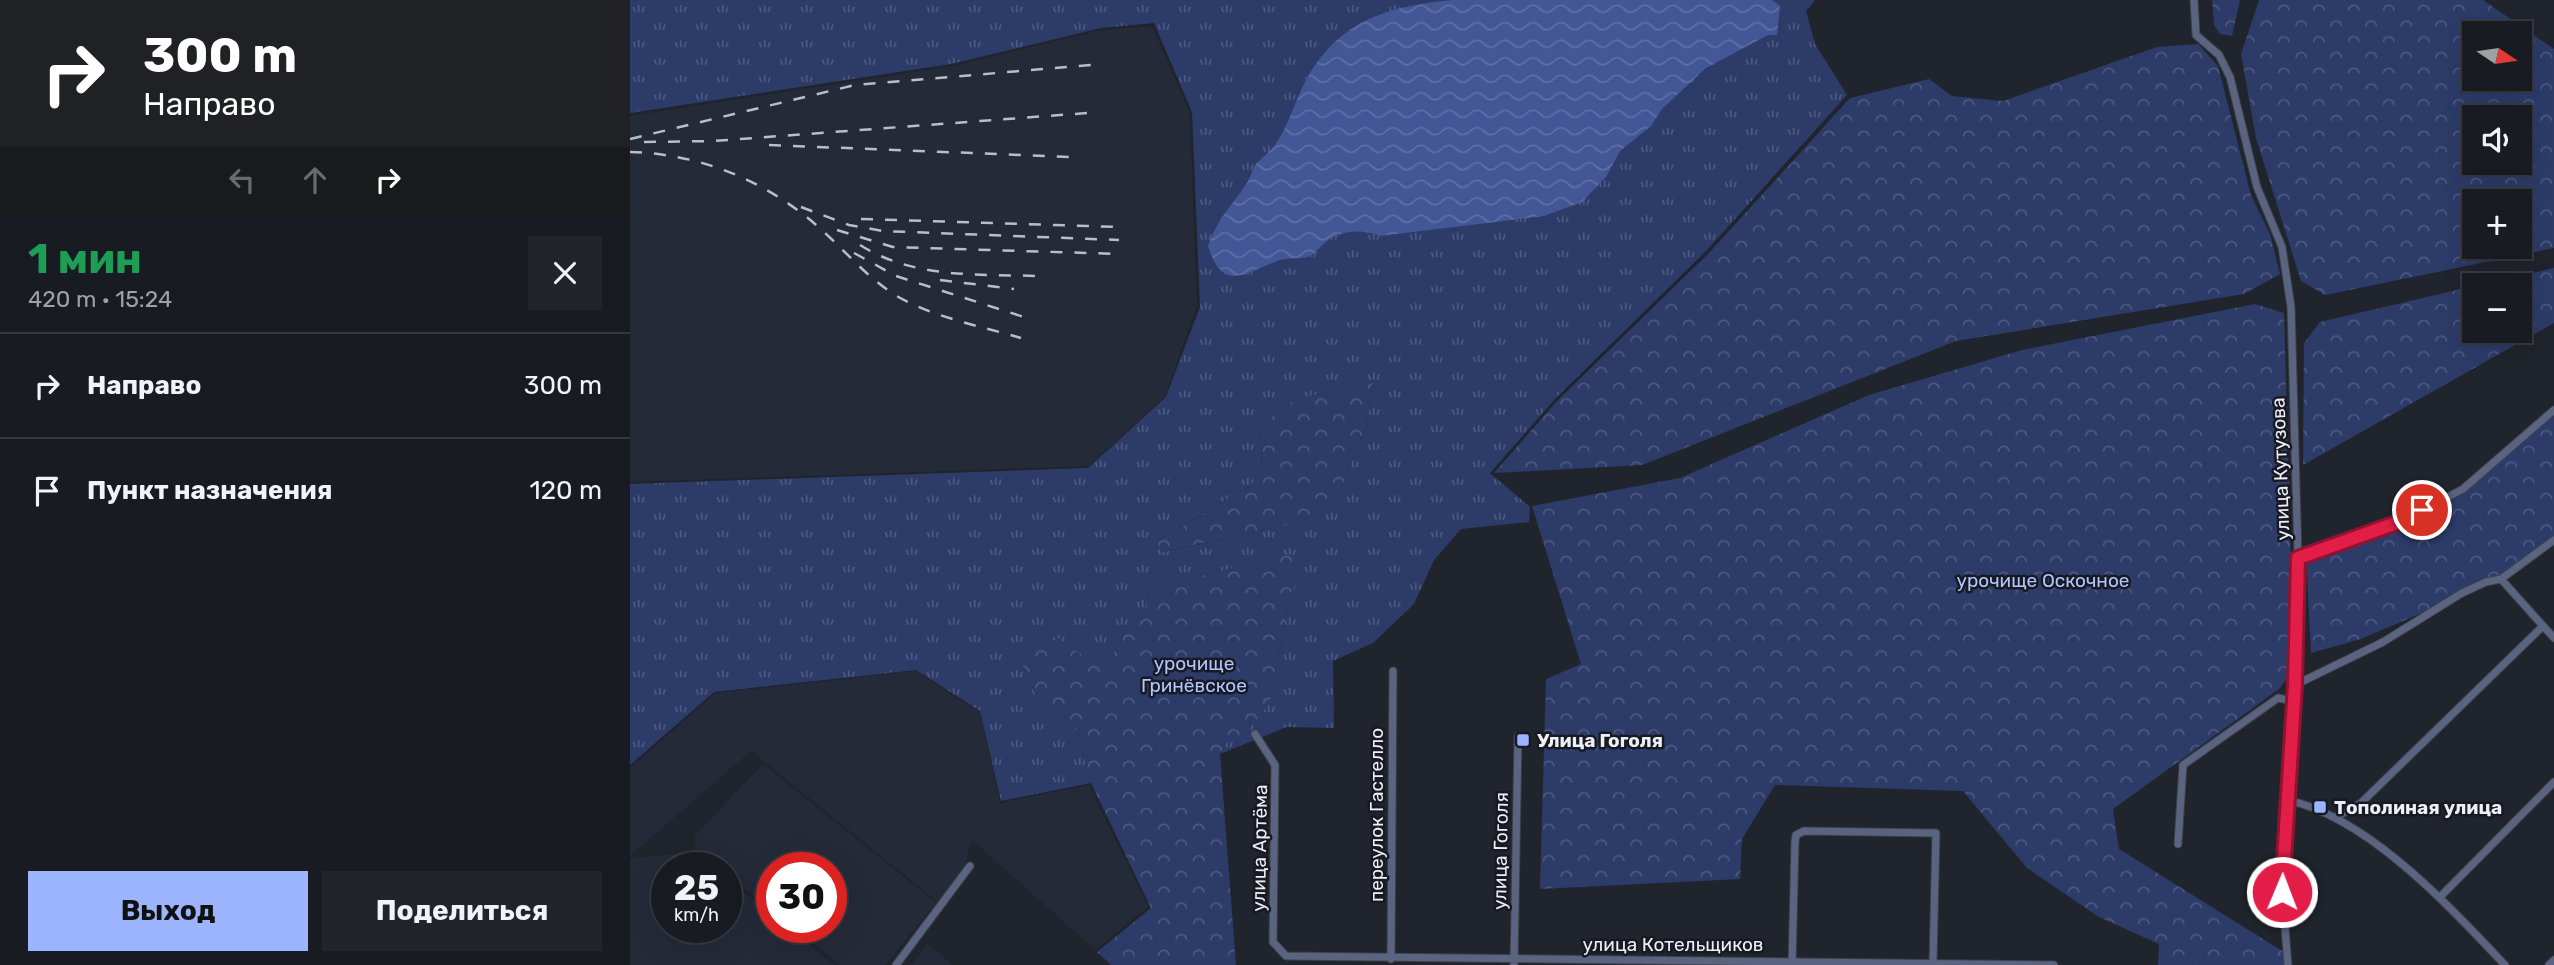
<!DOCTYPE html>
<html lang="ru">
<meta charset="utf-8">
<style>
body{margin:0;font-family:Rubik,sans-serif;background:#21242a;color:#f1f3f6;height:100vh;display:flex;flex-direction:column;font-size:26px;white-space:nowrap}
*{box-sizing:border-box;margin:0}
p{font-size:23px;color:#9fa1a5}
.icon{flex:none;width:38px;height:38px;fill:none;stroke:currentColor;stroke-width:2;stroke-linecap:round;stroke-linejoin:round}
.map{position:relative;flex:1;overflow:hidden}
.details{display:flex;flex-direction:column;background:#181b21;width:630px}
.details>*{flex:none}
.hud{background:#202124;color:#fff;overflow:hidden}
.needle{width:46px;rotate:103deg}
.buttons{position:absolute;left:1832px;top:21px;display:grid;gap:14px}
.buttons a{display:grid;place-items:center;width:70px;height:70px;border-radius:0px;background:#181b21;box-shadow:0 7px 28px #0002,0 0 0 2px #36393f;font-size:35px}
.speed{position:absolute;left:21px;top:852px;display:flex;gap:14px;font-size:35px;font-weight:700;text-align:center}
.speed>*{display:grid;place-content:center;width:91px;height:91px;border-radius:50%;background:#181b21;box-shadow:0 7px 28px #0002,0 0 0 2px #36393f;line-height:1}
.speed small{font-size:18px;font-weight:400}
.speed .limit{border:10px solid #d22;background:#fff;color:#111}
.pin{position:absolute;display:grid;place-items:center;width:60px;height:60px;color:#fff;margin:-30px;border:4px solid #fff;border-radius:50%;box-shadow:0 2px 7px #0007}
.me{position:absolute;width:77px;margin:-38px;rotate:1deg;stroke-linejoin:round;filter:drop-shadow(0 0 5px #0008)}
.turn{display:flex;align-items:center;gap:24px;height:147px;padding:0 28px;font-size:32px}
.turn .icon{width:91px;height:91px;stroke-width:2.5}
.turn b{display:block;font-size:49px;line-height:60px}
.lanes{display:flex;align-items:center;height:66px;padding:0 28px;background:#0003;justify-content:center;gap:35px;direction:ltr}
.lanes .off{opacity:.35}
.round{display:grid;place-items:center;flex:none;width:74px;height:74px;border-radius:0px;background:#21242a}
.summary{display:flex;align-items:center;justify-content:space-between;height:119px;padding:0 28px}
h1{font-size:42px;font-weight:700;line-height:52px;color:#1e9e55}
.primary-button{display:flex;gap:14px;margin-top:auto;padding:14px 28px}
.primary-button a{flex:1;height:80px;border-radius:0px;background:#9cb4fd;color:#111;font-size:28px;font-weight:700;line-height:80px;text-align:center}
.primary-button a+a{background:#21242a;color:#f1f3f6}
ul{padding:0;list-style:none}
li{display:flex;align-items:center;gap:21px;height:105px;padding:0 28px;border-top:2px solid #36393f}
li div{flex:1}
li b{display:block;font-size:26px}
li em{font-style:normal}
main{display:flex;flex:1;min-height:0}
.map>svg:first-child{display:block}
</style>
<main>
<section class="details">
<div class="hud">
<div class="turn"><svg class="icon" aria-label="right" viewBox="0 0 24 24"><path d="M7 20v-9h11M14 6l5 5-5 5"/></svg><div><b>300 m</b>Направо</div></div>
<div class="lanes"><svg class="icon off" aria-label="left" viewBox="0 0 24 24"><path d="M17 20v-9H6M10 6l-5 5 5 5"/></svg><svg class="icon off" aria-label="ahead" viewBox="0 0 24 24"><path d="M12 20V5M6 11l6-6 6 6"/></svg><svg class="icon" aria-label="right" viewBox="0 0 24 24"><path d="M7 20v-9h11M14 6l5 5-5 5"/></svg></div>
</div>
<div class="summary"><div><h1>1 мин</h1><p>420 m · 15:24</p></div><a class="round"><svg class="icon" aria-label="close" viewBox="0 0 24 24"><path d="M6 6l12 12M18 6L6 18"/></svg></a></div>
<ul>
<li><svg class="icon" aria-label="right" viewBox="0 0 24 24"><path d="M7 20v-9h11M14 6l5 5-5 5"/></svg><div><b>Направо</b></div><em>300 m</em></li>
<li><svg class="icon" aria-label="arrive" viewBox="0 0 24 24"><path d="M6 21V4h12l-3 4 3 4H6"/></svg><div><b>Пункт назначения</b></div><em>120 m</em></li>
</ul>
<div class="primary-button"><a>Выход</a><a>Поделиться</a></div>
</section>
<div class="map">
<svg width="1924" height="965" viewBox="0 0 1924 965">
<defs>
<pattern id="grass-tufts" width="24" height="20" patternUnits="userSpaceOnUse" patternTransform="scale(1.75)"><rect width="24" height="20" fill="#2d3b69"/><path d="M3 7l-1-3M5 7V3M7 7l1-3M15 17l-1-3M17 17v-4M19 17l1-3" fill="none" stroke="#4c587f"/></pattern>
<pattern id="forest-crowns" width="20" height="18" patternUnits="userSpaceOnUse" patternTransform="scale(1.75)"><rect width="20" height="18" fill="#2d3b69"/><path d="M2 6a3 3 0 1 1 6 0M12 15a3 3 0 1 1 6 0" fill="none" stroke="#4c587f"/></pattern>
<pattern id="water-waves" width="16" height="10" patternUnits="userSpaceOnUse" patternTransform="scale(1.75)"><rect width="16" height="10" fill="#435695"/><path d="M0 5q4-4 8 0t8 0" fill="none" stroke="#5e6fa4"/></pattern>
</defs>
<rect width="100%" height="100%" fill="#20242c"/>
<path fill="#252a39" d="M522 26 560 113 567 306 535 397 458 466 0 482V116L323 66 472 30Z
M285 671 350 712 370 803 459 785 518 907 465 950 341 839 336 865 308 902 121 751 0 856V768L86 693Z
M133 764 306 903 255 965H211L164 928H201V868H142V910L96 874V868H89L65 849V835Z
M64 851 84 868H37V928H96V878L142 914V928H158L205 965H0V859Z
M297 944 323 965H281Z"/>
<path fill="url(#grass-tufts)" fill-rule="evenodd" d="M0 0H1185L1176 11 1185 44 1217 95 1076 251 925 399 860 473 900 507 899 522 831 529 804 560 784 604 743 643 703 661 704 728 657 727 590 754 596 743 640 702 660 595 667 581 650 556C611 565 570 579 530 581L519 596 515 616 495 628 481 659 452 655 427 638 392 664 412 709 447 729 461 783 371 801 350 711 286 670 84 692 0 765V484L458 468 536 397 570 307 562 112 524 23 471 28 321 64 0 113ZM743 383 736 427 704 506 670 522 534 552 527 541 621 485 632 469 630 426 665 399Z"/>
<path fill="url(#forest-crowns)" fill-rule="evenodd" d="M1582 0H1610L1602 36 1590 34 1584 25Z
M1629 0H1853L1924 49V248L1695 295 1671 281 1626 138 1611 54ZM1890 33V79H1844V33ZM1890 117V163H1844V117ZM1890 201V247H1844V201Z
M1568 44 1588 66 1621 195 1640 234 1650 274 1614 294 1326 341 1012 465 864 473 927 401 1079 253 1220 98 1299 79 1322 96 1373 101 1527 47Z
M1924 268V323L1673 465 1674 343 1690 322 1844 286V331H1890V285H1848Z
M1625 304 1654 313 1664 669 1649 689 1483 809 1489 849 1657 954 1658 965H1528L1529 944 1469 917 1397 868 1333 791 1145 785 1112 839 1110 879 910 889 916 679 951 664 902 506 1050 478 1239 395 1392 350Z
M743 383 736 427 704 506 670 522 533 552 526 542 621 485 632 468 630 426 665 399Z
M1924 412V541L1859 584 1731 639 1681 653 1676 557 1773 523 1835 491Z
M650 556H665L667 581 660 595 640 702 613 737 596 743 590 754 606 965H481L467 952 521 908 461 783 447 729 412 709 392 664 398 647 427 638 452 655 481 659 495 628 515 616 519 596 530 581C570 579 611 565 650 556Z"/>
<path fill="url(#water-waves)" d="M821 0H1142L1150 6 1147 35H1138L1076 68 1032 109 1021 126 990 151 976 177 952 202 914 216 750 236C732 229 715 230 698 240 692 244 688 251 682 255 673 260 659 257 650 260 616 272 593 295 578 246 589 216 601 207 617 183 621 177 622 169 626 164 632 157 640 152 645 145 659 125 664 103 675 82 708 21 755 7 821 0Z"/>
<g fill="none" stroke-linecap="round" stroke-linejoin="round">
<g stroke="#3d4048" stroke-width="9">
<path id="street" d="M1564 0 1566 35 1589 55 1600 77 1627 187 1652 247 1661 307 1669 592 1651 877 1658 965
M1668 558 1772 521 1833 489 1924 410
M1871 579 1924 638
M1665 685 1753 642 1832 593 1856 582 1871 579 1924 540
M625 734 645 765 643 942 656 956 1424 965
M1656 800C1737 816 1820 907 1875 965
M1706 817 1731 803 1913 626
M1548 844 1553 765 1648 698 1663 701
M1810 897 1924 782
M761 959 763 671
M884 964 888 737
M266 965 340 866
M1162 965 1165 842 1166 835 1174 831 1306 833 1303 962
M1919 965 1924 960"/>
</g>
<use href="#street" stroke="#5a6480" stroke-width="7"/>
<path stroke="#bbbec4" stroke-width="2.5" stroke-dasharray="12 12" stroke-linecap="butt" d="M0 139 225 85 461 65
M14 142 84 141 457 113
M139 145 441 157
M0 152C73 154 139 182 193 231 217 253 237 277 265 295 302 317 350 326 391 338
M171 207 219 225 253 231 489 240
M231 219 489 227
M207 230 263 247 489 254
M230 245C284 279 348 274 409 276
M224 253 266 276 397 318
M310 280 384 289"/>
</g>
<g fill="none" stroke-linecap="round" stroke-linejoin="round">
<g stroke="#92132f" stroke-width="18">
<path id="route" d="M1652 892 1665 685 1668 558 1772 521 1792 510"/>
</g>
<use href="#route" stroke="#e11d48" stroke-width="12"/>
</g>
<g fill="#9cb4fd" stroke="#171a23" stroke-width="2.5">
<rect x="886" y="733" width="14" height="14" rx="3.5"/>
<rect x="1683" y="800" width="14" height="14" rx="3.5"/>
</g>
<g text-anchor="middle" stroke-width="5" stroke-linejoin="round" paint-order="stroke">
<g font-size="19" fill="#edeff5" stroke="#171a23">
<text transform="translate(1650 469) rotate(-92)" y="7">улица Кутузова</text>
<text transform="translate(746 815) rotate(-90)" y="7">переулок Гастелло</text>
<text transform="translate(629 848) rotate(-89)" y="7">улица Артёма</text>
<text transform="translate(870 851) rotate(-89)" y="7">улица Гоголя</text>
<text x="1043" y="951">улица Котельщиков</text>
</g>
<g font-size="19" fill="#b2c5fc" stroke="#171a23">
<text x="1413" y="587">урочище Оскочное</text>
<text x="564" y="670">урочище<tspan x="564" dy="22">Гринёвское</tspan></text>
</g>
<g font-size="19" font-weight="bold" fill="#edeff5" stroke="#171a23" text-anchor="start">
<text x="907" y="747">Улица Гоголя</text>
<text x="1704" y="814">Тополиная улица</text>
</g>
</g>
</svg>
<div class="buttons">
<a><svg class="needle" viewBox="-14 -14 28 28"><path d="M0-13l5 13h-10z" fill="#e53935"/><path d="M0 13l5-13h-10z" fill="#9fa1a5"/></svg></a>
<a><svg class="icon" aria-label="sound" viewBox="0 0 24 24"><path d="M4 9h4l5-4v14l-5-4H4zM17 9q2 3 0 6"/></svg></a>
<a>+</a>
<a>−</a>
</div>
<div class="speed"><div>25<small>km/h</small></div><div class="limit">30</div></div>
<div class="pin" style="left:1792px;top:510px;background:#d93025"><svg class="icon" aria-label="arrive" viewBox="0 0 24 24"><path d="M6 21V4h12l-3 4 3 4H6"/></svg></div>
<svg class="me" style="left:1652px;top:892px" viewBox="-20 -20 40 40"><circle r="17" fill="#e11d48" stroke="#fff" stroke-width="3"/><path d="M0-11L8 9 0 5-8 9z" fill="#fff"/></svg>
</div>
</main>
